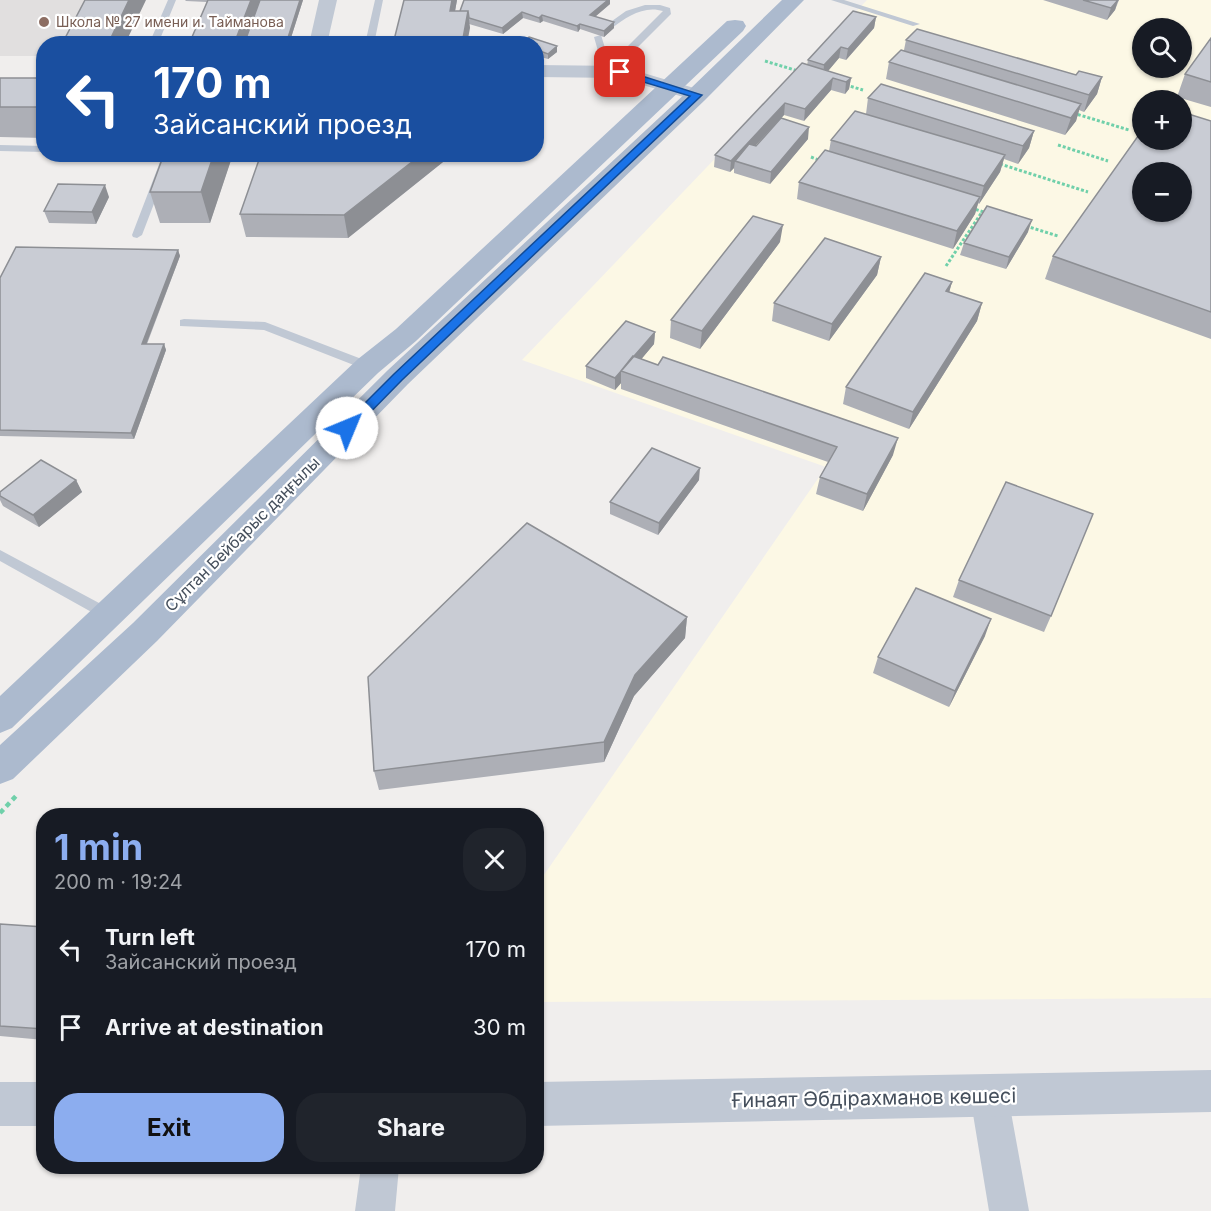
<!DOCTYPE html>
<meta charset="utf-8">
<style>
body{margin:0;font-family:Inter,sans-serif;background:#20242c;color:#f1f3f6;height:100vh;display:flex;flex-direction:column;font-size:22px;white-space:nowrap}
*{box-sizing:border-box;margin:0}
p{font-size:20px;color:#9ea1a6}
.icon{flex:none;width:33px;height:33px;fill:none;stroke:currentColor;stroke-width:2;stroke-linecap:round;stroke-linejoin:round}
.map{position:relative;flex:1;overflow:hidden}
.panel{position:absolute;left:36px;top:808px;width:508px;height:366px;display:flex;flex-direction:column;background:#171b24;border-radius:24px;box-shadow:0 2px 4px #0004}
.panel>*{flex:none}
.top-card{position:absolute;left:36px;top:36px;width:508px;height:126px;border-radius:24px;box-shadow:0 2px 4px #0004;background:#1a4fa0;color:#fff;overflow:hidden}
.buttons{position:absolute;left:1132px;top:18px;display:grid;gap:12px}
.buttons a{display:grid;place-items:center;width:60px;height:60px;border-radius:50%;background:#171b24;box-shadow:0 2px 4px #0004;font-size:30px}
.pin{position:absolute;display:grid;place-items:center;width:51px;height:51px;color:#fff;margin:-26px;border-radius:12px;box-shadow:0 3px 9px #0006}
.me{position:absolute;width:66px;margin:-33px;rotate:45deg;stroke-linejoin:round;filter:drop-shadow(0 0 4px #0008)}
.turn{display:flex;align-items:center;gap:21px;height:126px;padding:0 18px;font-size:27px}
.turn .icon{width:78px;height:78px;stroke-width:2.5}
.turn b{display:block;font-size:42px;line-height:51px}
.round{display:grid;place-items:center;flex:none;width:63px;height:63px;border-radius:24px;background:#20242c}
.head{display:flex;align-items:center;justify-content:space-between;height:102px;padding:0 18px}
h1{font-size:36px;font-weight:700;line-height:45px;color:#8cadef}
.cta{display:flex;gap:12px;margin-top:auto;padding:12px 18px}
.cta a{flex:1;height:69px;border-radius:24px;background:#8cadef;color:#111;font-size:24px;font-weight:700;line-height:69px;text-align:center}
.cta a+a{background:#20242c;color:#f1f3f6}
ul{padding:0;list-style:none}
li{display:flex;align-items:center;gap:18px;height:78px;padding:0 18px}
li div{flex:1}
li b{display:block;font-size:22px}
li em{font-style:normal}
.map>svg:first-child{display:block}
</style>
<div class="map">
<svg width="1211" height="1211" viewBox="0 0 1211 1211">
<rect width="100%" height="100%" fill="#f0eeed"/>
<path fill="#fcf8e5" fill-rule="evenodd" d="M867 0H1211V998L537 1002V885L826 467 522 360ZM1143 28H1182V68H1143ZM1143 100H1182V140H1143ZM1143 172H1182V212H1143Z"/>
<path fill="#e1dfdf" d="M0 0H97L77 43 44 44 43 56H0Z"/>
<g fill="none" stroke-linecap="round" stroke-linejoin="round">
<path stroke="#70d0aa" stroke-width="3" stroke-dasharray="3 2" stroke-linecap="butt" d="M765 61 798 71
M846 85 863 90
M1073 113 1129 130
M1058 145 1108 161
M811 157 821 161
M1000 164 1088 192
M971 208 987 213
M1026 226 1058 236
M946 266 982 212"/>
<path stroke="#70d0aa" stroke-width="4.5" stroke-dasharray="5 4" stroke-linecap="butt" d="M0 813 16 796"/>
<path fill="#c0c8d4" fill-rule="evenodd" d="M168 0H176L158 44H149Z
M375 0H383L374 44H365Z
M831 0H844L920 24 913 26Z
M645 5H660L670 8 671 14 624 61 623 74H617L615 61 598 51 594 37 601 35 605 48 618 56 663 11C644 5 626 17 612 28L605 26 626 11Z
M0 145 44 146V152L0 151Z
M163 154H173L142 235 137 238 133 237 132 235Z
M184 319 265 322 372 363 374 366 372 369H364L264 330 180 326V320Z
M0 550 114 611 116 615 114 619H104L0 561Z"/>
<path fill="#c0c8d4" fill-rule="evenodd" d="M319 0H337L327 44H309Z
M537 65 620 66 704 91 707 95 704 99 697 101 619 78 537 77Z
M989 1077 1002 1083 1008 1096 1029 1211H989L970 1096 976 1083Z
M361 1167H399L395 1211H355Z"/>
<path fill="#c0c8d4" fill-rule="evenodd" d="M1211 1070V1112L537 1126V1082Z
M0 1082H44V1126H0Z"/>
<path fill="#acbace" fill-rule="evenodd" d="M782 0H804L705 100 408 384 157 641 13 779 0 784V745L133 623 388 370 689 90Z
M735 20 743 21 746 26 743 31 416 341 378 373 12 728 0 733V696L358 359 396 329 727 21Z"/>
</g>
<path fill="#adafb6" d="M185 0H303L289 44H189L207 2 186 1Z
M404 0H457L455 11H460L464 0H610V4L595 17 614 28 604 37 580 29 578 32 543 21 540 23 523 18 503 34 469 24 470 28Z
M1043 0H1119L1115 10 1107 20Z
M876 17 874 28 846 60 839 58 828 71 851 78 849 89 845 94 831 90 804 121 784 115 755 146 808 139 770 184 734 173V168L730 172 714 167 715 155 807 65 808 60Z
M1211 38V107L1177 97 1185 74Z
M906 40 1076 75 1102 77 1097 94 1084 112 1079 110 1076 121 1065 135 886 79 889 62 904 50Z
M537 44 557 52 548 59 537 56Z
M0 78H44V138L0 137Z
M868 98 1034 131 1029 148 1018 164 1004 159 1000 172 979 204 978 203 975 214 953 249 797 199 799 182 829 151 831 140 866 114Z
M1211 121V339L1045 279 1053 256Z
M164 154H233L210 223H160L150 192Z
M453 154 348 238 246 237 240 214Z
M109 197 96 224 49 223 44 211Z
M1028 232 1006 269 960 255 964 243Z
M780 242 700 349 670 338 671 320Z
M178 250 180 256 147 344H164L166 350 134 439 0 436V278Z
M881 257 877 275 829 341 772 321 774 303Z
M952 282 949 292 982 303 977 321 909 429 843 404 846 387Z
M655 332 654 344 641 359 893 455 863 511 816 494 820 477 828 462 621 389V383L615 390 586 378V366Z
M76 480 82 492 39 527 3 506 0 500V492Z
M699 480 658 535 610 514V502Z
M959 580 1051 616 1044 632 953 597Z
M687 617 685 638 634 696 604 762 379 790 374 771Z
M985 636 949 707 873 673 878 657Z
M0 924 44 927V1040L0 1036Z"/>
<path fill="#8d8f94" d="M129 0H146L125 44H108Z
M251 0H263L248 44H234Z
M300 0H303L289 44H286Z
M452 0H457L452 28 450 11Z
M608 0H610V4L590 21V15Z
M1118 0 1115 10 1107 20 1111 8Z
M468 11 470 28 467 44H462Z
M522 12 523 18 503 34 502 28Z
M542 15 543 21 540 23 539 18Z
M876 17 874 28 846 60 848 49Z
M614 22V28L604 37V31Z
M580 24V29L578 32 577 26Z
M557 46V52L548 59V54Z
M841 47 839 58 823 77 824 65Z
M1102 77 1097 94 1084 112 1089 95Z
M833 78 831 90 804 121 805 109Z
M851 78 849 89 845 94 846 82Z
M785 103 784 115 740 162 735 161 734 168 730 172 731 161Z
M1081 104 1076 121 1065 135 1071 118Z
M809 127 808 139 770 184 771 172Z
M1034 131 1029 148 1018 164 1023 146Z
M214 154H233L210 223 201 192Z
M422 154H453L348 238 344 215Z
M1005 155 1000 172 979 204 984 186Z
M105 185 109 197 96 224 92 212Z
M980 197 975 214 953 249 957 231Z
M1032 220 1028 232 1006 269 1009 257Z
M783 225 780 242 700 349 702 331Z
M178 250 180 256 144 350 142 344Z
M881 257 877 275 829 341 832 324Z
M952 282 947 300 946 291Z
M982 303 977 321 909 429 913 412Z
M655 332 654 344 629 374 621 371V383L615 390V378Z
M164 344 166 350 134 439 131 433Z
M898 438 893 455 863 511 867 494Z
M700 468 699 480 658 535 659 523Z
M76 480 82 492 39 527 33 515Z
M687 617 685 638 634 696 604 762V742L635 675Z
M991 619 985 636 949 707 955 691Z"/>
<path fill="#c9ccd4" stroke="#8d8f94" stroke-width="1.5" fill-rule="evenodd" d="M85 0H129L108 44H62Z
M208 0H251L234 44H189Z
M260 0H300L286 44H244Z
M404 0H452L450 11H468L462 44H393Z
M464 0H608L590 15 614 22 604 31 580 24 577 26 542 15 539 18 522 12 502 28 469 18 468 11H460Z
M1083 0H1118L1111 8Z
M853 11 876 17 848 49 841 47 824 65 808 60Z
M917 29 1076 75 1079 71 1102 77 1089 95 906 40Z
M529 37 557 46 548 54 537 50V44H520Z
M1211 38V82L1185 74Z
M901 50 1081 104 1071 118 889 62Z
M802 63 851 78 846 82 833 78 805 109 785 103 731 161 715 155Z
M0 78H44V107H0Z
M881 84 1034 131 1023 146 868 98Z
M855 111 1005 155 984 186 831 140Z
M1182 112 1211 121V312L1053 256 1143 129V140H1182ZM1143 172H1182V212H1143Z
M781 118 809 127 771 172 735 161 749 144 756 146Z
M825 150 980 197 957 231 799 182Z
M164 154H214L201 192H150Z
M261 154H422L344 215 240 214Z
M58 184 105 185 92 212 44 211Z
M987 206 1032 220 1009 257 964 243Z
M753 216 783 225 702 331 671 320Z
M825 238 881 257 832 324 774 303Z
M16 247 178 250 142 344H164L131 433 0 430V278Z
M925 273 952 282 946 291 982 303 913 412 846 387Z
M626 321 655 332 615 378 586 366Z
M633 356 658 365 663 357 898 438 867 494 820 477 837 447 621 371Z
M652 448 700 468 659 523 610 502Z
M41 460 76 480 33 515 0 496V492Z
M1006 482 1093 514 1051 616 959 580Z
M527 523 687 617 635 675 604 742 374 771 368 677Z
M916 588 991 619 955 691 878 657Z
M0 924 44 927V1029L0 1026Z"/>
<path fill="#1a73e8" stroke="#114b97" stroke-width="1.5" d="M617 70H623L702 95 402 380 352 431H343V425L394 374 690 96 617 74Z"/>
<circle fill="#8d6e63" stroke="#fff" stroke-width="2" cx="44" cy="22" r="6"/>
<g text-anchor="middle" stroke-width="4.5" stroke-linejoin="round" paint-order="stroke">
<g font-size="14" fill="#785e54" stroke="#fff" text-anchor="start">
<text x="56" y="27">Школа № 27 имени и. Тайманова</text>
</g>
<g font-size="16" fill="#454f5c" stroke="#fff">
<text transform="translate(242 534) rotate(-45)" y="6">Сұлтан Бейбарыс даңғылы</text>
</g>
<g font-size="20" fill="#454f5c" stroke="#fff">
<text transform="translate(874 1098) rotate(-1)" y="7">Ғинаят Әбдірахманов көшесі</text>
</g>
</g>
</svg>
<div class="buttons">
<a><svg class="icon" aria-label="search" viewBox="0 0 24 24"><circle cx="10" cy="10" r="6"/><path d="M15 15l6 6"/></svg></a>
<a>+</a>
<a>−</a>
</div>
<div class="pin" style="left:620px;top:72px;background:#d93025"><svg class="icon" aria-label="arrive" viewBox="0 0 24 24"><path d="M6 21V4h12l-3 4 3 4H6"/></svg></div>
<svg class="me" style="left:347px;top:428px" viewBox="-20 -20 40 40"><circle r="19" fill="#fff"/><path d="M0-13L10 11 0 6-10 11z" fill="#1a73e8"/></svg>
<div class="top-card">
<div class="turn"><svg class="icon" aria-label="left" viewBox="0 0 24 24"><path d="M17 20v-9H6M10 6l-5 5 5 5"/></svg><div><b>170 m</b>Зайсанский проезд</div></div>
</div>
<section class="panel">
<div class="head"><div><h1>1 min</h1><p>200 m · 19:24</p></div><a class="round"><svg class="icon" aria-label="close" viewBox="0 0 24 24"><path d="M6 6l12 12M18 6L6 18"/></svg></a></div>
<ul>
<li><svg class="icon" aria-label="left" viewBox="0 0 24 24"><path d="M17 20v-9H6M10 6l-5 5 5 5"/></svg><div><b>Turn left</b><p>Зайсанский проезд</p></div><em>170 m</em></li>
<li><svg class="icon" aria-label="arrive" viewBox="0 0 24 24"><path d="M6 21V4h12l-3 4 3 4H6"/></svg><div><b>Arrive at destination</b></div><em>30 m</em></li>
</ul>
<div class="cta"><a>Exit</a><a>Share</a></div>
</section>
</div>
